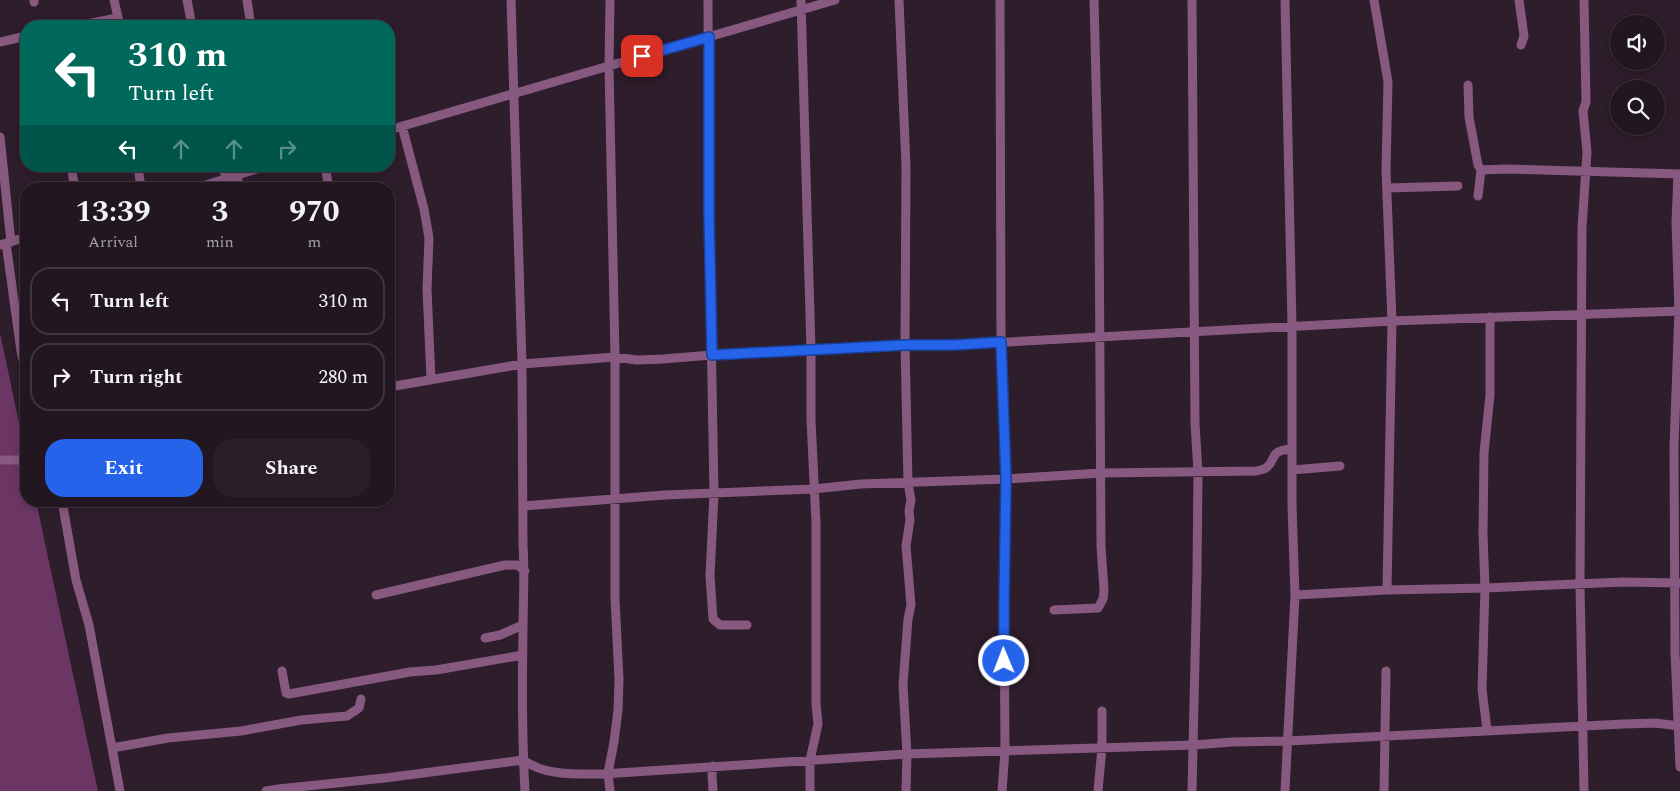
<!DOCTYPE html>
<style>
body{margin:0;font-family:Spectral,serif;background:#2a1f29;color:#f1f3f6;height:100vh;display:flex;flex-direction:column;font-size:19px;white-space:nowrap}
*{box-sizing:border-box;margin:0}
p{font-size:16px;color:#a29fa5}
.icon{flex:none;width:28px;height:28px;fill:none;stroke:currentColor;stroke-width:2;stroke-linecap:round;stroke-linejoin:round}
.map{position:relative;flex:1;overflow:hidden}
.sheet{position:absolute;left:20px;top:182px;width:375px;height:325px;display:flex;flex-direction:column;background:#221620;border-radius:20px;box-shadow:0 2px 8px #0003,0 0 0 1px #3f353e}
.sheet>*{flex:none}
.guide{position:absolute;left:20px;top:20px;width:375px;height:152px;border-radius:20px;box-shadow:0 2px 8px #0003,0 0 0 1px #3f353e;background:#00695c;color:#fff;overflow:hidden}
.fabs{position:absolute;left:1610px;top:15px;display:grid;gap:10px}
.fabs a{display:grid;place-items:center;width:55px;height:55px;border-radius:50%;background:#221620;box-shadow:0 2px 8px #0003,0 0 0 1px #3f353e;font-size:25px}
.pin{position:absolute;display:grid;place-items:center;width:42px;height:42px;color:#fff;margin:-21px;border-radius:10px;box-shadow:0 2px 8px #0006}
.me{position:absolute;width:55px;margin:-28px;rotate:359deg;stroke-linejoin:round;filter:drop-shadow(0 0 4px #0008)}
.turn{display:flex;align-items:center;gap:18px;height:105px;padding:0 25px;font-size:22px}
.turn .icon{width:65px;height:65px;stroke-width:2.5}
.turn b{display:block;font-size:35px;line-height:42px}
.lanes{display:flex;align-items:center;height:48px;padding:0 25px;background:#0003;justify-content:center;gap:25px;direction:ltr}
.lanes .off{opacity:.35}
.eta{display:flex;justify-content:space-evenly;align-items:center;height:85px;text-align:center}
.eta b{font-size:30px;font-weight:700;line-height:35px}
.button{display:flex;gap:10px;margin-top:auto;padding:10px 25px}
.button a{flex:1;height:58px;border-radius:20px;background:#2563eb;color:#fff;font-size:20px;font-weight:700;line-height:58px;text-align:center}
.button a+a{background:#2a1f29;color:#f1f3f6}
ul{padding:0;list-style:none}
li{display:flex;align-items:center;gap:15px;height:68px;margin:0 10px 8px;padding:0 15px;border:2px solid #3f353e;border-radius:20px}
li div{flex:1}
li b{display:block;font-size:19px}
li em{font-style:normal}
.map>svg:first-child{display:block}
</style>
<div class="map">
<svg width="1680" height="791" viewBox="0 0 1680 791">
<rect width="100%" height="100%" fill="#2e1d2b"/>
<path fill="#6b3664" d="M0 333 26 456V501H36L98 791H0Z"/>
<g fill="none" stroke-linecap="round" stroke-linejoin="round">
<path stroke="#875980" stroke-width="9" d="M34 0V2
M114 0 120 26
M187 0 192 26
M247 0 251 26
M511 0 522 364 523 546C525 574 523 602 523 630 522 683 522 738 525 791
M708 0 709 215 714 494 710 576 713 619 720 625H747
M801 0 811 350V420L816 523V704L818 724 810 760V791
M899 0 906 166 905 345 908 483 911 500 909 511 910 520 906 546 911 605 908 619 903 685 907 754 906 791
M1000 0 1001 342 1006 479 1004 602 1005 750 1002 791
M1192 0 1195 423 1198 472 1197 573 1192 791
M1285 0 1292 326V505L1295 595 1285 791
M1374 0 1388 82 1386 170 1392 321 1387 590
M1519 0 1524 36 1521 45
M77 26 117 18
M0 42 26 36
M1468 85 1469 117 1478 165 1481 170 1478 196
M402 126 424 209 429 238 427 289 431 379
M389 130 835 0
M0 137 11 242
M71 166 75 189
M138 166 141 189
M223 166 226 179
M325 166 329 189
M1481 170 1506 169 1680 174
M1678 174 1676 223 1679 311 1674 447 1675 652 1680 767
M238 175V189
M1387 188 1458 186
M193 189 266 166
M6 243 21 351 26 373
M0 245 26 237
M389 387 522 364 615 357 637 360 663 359 712 355 905 345H954L1392 321 1680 311
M0 460H26
M1292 470 1340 466
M62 501 76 580 89 625 120 791
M523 506 665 495 814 489 861 484 1006 479 1101 473 1257 471C1260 470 1263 470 1266 468 1278 459 1267 451 1292 449
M376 595 505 565H517L525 571
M1295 595 1387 590 1485 588 1624 582 1679 583
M1054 610 1098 608 1103 599 1104 590 1101 546 1099 204 1094 0
M485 638 500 635 523 625
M282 671 286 693 289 694 410 672 436 670 523 655
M1487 730 1482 689 1485 588 1483 534 1484 453 1490 395V317
M112 748 168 738 241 731 301 720 347 716 359 708 361 699
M713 766 712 775 713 791
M266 791 278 789 385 778 523 760C545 776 577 774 603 774L907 754 1194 745 1232 742 1288 741 1624 724 1655 723 1680 726
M610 791 608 773 614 742 618 710 619 680 615 598V357L609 66 610 0
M1098 791 1102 748V711
M1384 791 1386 671
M1584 791 1580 585 1582 228 1587 152 1583 111 1586 102 1584 0"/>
</g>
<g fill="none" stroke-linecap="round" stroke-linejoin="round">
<g stroke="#184099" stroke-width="12">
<path id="route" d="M642 56 709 37V215L712 355 905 345H954L1001 342 1006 479 1004 602V661"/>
</g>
<use href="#route" stroke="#2563eb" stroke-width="9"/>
</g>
</svg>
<div class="fabs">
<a><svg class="icon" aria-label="sound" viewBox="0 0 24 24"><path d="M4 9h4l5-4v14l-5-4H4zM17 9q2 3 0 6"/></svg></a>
<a><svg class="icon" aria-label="search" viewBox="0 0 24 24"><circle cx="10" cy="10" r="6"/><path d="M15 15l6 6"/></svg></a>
</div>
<div class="pin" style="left:642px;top:56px;background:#d93025"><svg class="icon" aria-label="arrive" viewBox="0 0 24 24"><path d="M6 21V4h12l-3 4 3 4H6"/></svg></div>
<svg class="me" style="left:1004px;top:661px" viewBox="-20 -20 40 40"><circle r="17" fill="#2563eb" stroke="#fff" stroke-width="3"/><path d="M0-11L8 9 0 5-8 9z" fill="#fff"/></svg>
<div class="guide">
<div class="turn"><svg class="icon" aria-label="left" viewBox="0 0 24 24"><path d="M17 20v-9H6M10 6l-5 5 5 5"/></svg><div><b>310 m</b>Turn left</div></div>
<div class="lanes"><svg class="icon" aria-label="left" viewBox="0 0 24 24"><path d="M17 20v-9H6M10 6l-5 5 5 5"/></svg><svg class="icon off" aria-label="ahead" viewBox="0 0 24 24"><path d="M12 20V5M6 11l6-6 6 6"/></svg><svg class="icon off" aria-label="ahead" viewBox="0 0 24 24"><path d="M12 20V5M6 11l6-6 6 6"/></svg><svg class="icon off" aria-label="right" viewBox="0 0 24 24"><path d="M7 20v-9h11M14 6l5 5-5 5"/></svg></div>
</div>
<section class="sheet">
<div class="eta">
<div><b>13:39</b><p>Arrival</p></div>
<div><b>3</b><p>min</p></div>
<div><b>970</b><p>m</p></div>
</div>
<ul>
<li><svg class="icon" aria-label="left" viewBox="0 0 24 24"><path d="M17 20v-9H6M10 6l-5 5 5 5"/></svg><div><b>Turn left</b></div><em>310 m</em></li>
<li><svg class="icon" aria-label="right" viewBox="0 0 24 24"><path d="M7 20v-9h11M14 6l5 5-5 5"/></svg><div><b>Turn right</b></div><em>280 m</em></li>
</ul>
<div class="button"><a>Exit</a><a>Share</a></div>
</section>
</div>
